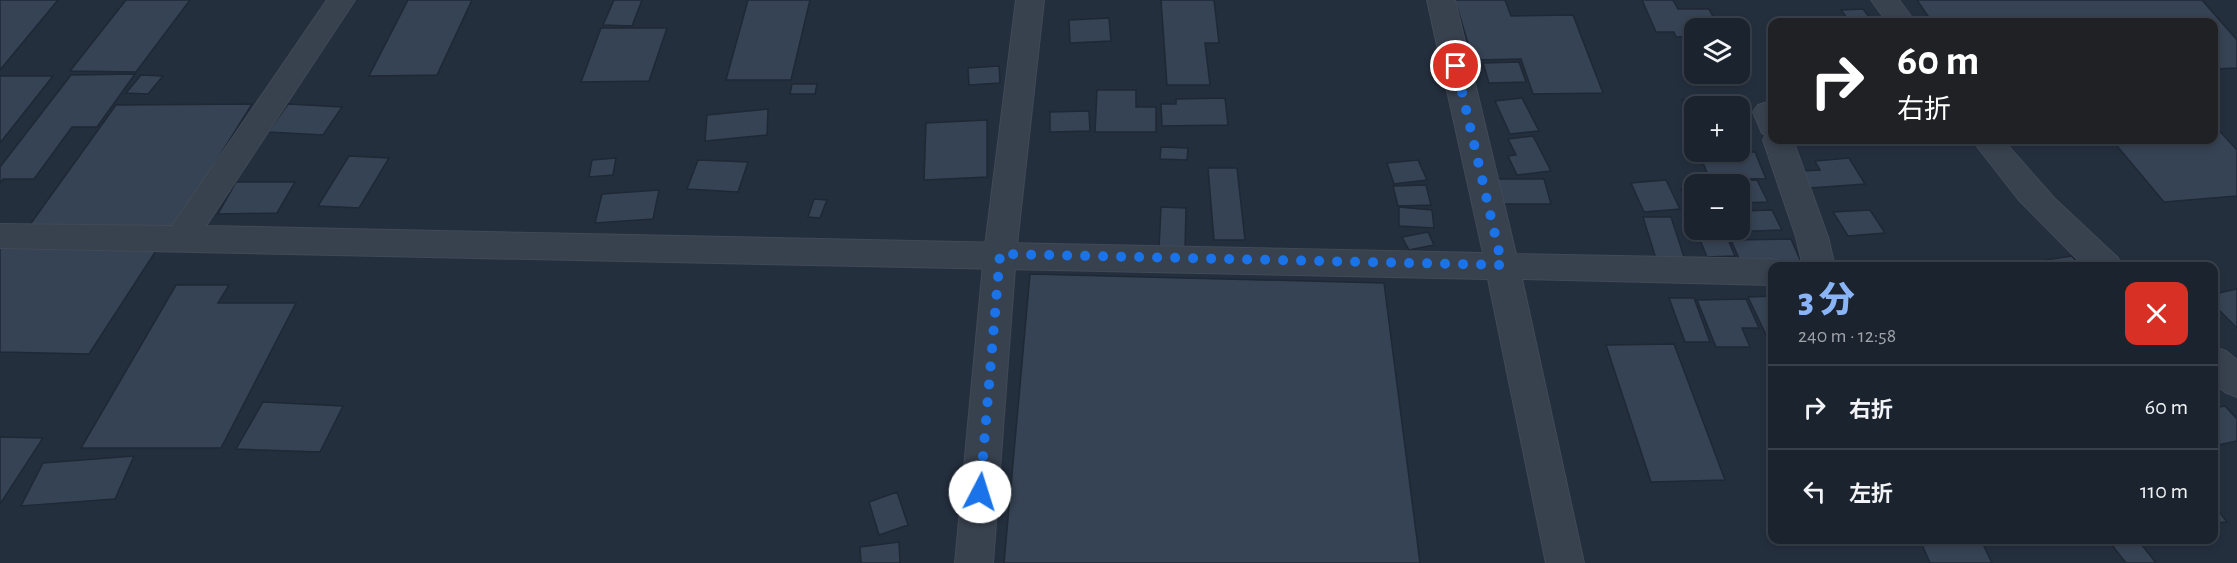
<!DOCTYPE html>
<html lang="ja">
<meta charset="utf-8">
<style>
body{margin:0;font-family:"Alegreya Sans","Noto Sans JP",sans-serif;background:#242b36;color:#f1f3f6;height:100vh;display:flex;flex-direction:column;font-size:22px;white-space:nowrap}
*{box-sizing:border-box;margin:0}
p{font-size:20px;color:#a0a4aa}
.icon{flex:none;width:33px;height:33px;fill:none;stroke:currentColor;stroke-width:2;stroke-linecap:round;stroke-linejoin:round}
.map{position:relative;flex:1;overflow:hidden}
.details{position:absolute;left:1768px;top:262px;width:450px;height:282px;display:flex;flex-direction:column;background:#1b232e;border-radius:12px;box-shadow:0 3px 9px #0003,0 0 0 2px #39404a}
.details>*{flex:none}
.banner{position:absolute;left:1768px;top:18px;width:450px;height:126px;border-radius:12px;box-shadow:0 3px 9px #0003,0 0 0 2px #39404a;background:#202124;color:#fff;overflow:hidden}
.buttons{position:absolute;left:1684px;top:18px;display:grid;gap:12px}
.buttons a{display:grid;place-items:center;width:66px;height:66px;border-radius:12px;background:#1b232e;box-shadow:0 3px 9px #0003,0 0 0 2px #39404a;font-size:30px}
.pin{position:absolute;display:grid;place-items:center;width:51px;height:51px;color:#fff;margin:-26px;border:3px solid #fff;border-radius:50%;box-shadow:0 2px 6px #0007}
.me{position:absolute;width:66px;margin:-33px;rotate:5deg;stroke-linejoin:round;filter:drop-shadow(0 0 4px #0008)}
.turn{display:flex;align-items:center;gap:21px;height:126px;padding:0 30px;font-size:27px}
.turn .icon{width:78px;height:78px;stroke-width:2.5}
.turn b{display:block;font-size:42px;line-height:51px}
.round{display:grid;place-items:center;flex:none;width:63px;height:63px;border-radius:12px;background:#242b36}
.headline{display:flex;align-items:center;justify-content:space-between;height:102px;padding:0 30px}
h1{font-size:36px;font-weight:800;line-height:45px;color:#8ab4f8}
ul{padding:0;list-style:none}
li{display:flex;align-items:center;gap:18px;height:84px;padding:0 30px;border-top:2px solid #39404a}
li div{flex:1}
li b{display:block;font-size:22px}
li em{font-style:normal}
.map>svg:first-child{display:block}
</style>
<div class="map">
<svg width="2237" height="563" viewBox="0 0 2237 563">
<rect width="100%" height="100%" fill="#242f3e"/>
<path fill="#364354" stroke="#1f2835" stroke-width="1.5" d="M0 0H58L0 70Z
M126 0H190L136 72 70 71Z
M408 0H472L437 75 369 76Z
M614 0H642L632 26 603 25Z
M748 0H810L791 80H726Z
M1161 0H1214L1219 43H1205L1210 85H1167Z
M1455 0H1505L1511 16 1573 15 1603 93 1533 94 1521 59 1473 60Z
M1642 0H1673L1678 9H1709L1719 28H1695V36L1676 37 1674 32H1656Z
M1917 0H2202L2237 40V68L2214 69V22H1932Z
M1863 9 1873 22H1888H1850L1841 10Z
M1109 18 1111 41 1070 43 1069 20Z
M601 28H667L649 81 581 82Z
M1519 62 1526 82 1489 83 1483 63Z
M999 66 1000 83 969 85 968 68Z
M135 74 97 127H72L34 179H3L0 183V167L71 75Z
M141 75 163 76 148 94 126 93Z
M0 76H53L0 143Z
M792 84H817L815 94H790Z
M1097 90H1136V107H1156V132H1095Z
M1225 98 1228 125 1162 126 1161 104H1176V99Z
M1522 98 1539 131 1510 134 1495 101Z
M1726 99 1730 106H1695V142L1687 123H1692L1682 100Z
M252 104 176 226H29L116 105Z
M288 104 342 107 323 135 268 132Z
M768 109 767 135 705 141 707 115Z
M1089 111 1090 131 1050 132V112Z
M987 120V177L924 180 926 123Z
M2214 125 2237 150V196L2164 202 2112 140H2214Z
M1740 128 1749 147H1740Z
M1533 136 1551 171 1517 175 1508 156 1516 155 1508 139Z
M1796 140H1840L1842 144H1798Z
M1161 147 1188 148 1187 160 1160 159Z
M1699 152H1755L1766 179 1709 178Z
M349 156 389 158 359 208 318 206Z
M616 158 613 175 589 177 592 160Z
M1849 158 1865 184 1810 188 1800 171 1820 170 1815 161Z
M698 160 748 162 738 192 687 189Z
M1418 160 1427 180 1394 184 1387 163Z
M1208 168H1237L1245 240H1214Z
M1496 179H1544L1551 204H1502Z
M1666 180 1680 209 1644 212 1631 183Z
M1757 180 1768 202 1740 203V184H1713L1712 182Z
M236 182H295L277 213 218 214Z
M1426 185 1431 205 1398 206 1393 186Z
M1695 188V208H1692L1681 189Z
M659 190 653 219 595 223 602 194Z
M814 199 827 200 820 218 808 217Z
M1161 207 1186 208 1185 249 1159 248Z
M1399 207 1432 210 1434 228 1399 226Z
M1772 210 1782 230 1729 232 1728 230H1740V211Z
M1870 210 1885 233 1848 236 1833 212Z
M1643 217H1671L1686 263 1657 262Z
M1696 230H1724L1735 256 1707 257Z
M1428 232 1434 245 1409 250 1402 237Z
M1791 239 1801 262 1741 263 1731 240Z
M0 240 161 243 89 354 0 352Z
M2072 256 2081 267H2051L2045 260Z
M1030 274 1384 283 1420 563H1004Z
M176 285H229L218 303H296L221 448H81Z
M2237 289V328L2214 305V294Z
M1773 296V337H1767L1748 297Z
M1669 298H1694L1710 342H1685Z
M1746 299 1759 328H1742L1750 347H1716L1697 300Z
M1674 344 1725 480 1651 482 1606 345Z
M263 402 343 406 320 452 236 449Z
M2225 406 2237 419V441L2214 446V408Z
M0 437 43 438 0 504Z
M134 456 115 499 21 506 43 463Z
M897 492 908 525 879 535 869 502Z
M2214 505 2227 522 2214 523Z
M1920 540H1981L1992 563H1930Z
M2108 540H2138L2156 563H2126Z
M899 542 900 563H861L860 547Z"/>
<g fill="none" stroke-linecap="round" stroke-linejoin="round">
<g stroke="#414a57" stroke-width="2">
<path id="minor" d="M327 0H355L206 226 1483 253 1427 0H1455L1516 254 1773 259 1785 263 1787 267H1773V285L1522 279 1584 563H1546L1488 279 0 248V224L172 226Z
M1871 0H1899L1915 22H1887Z
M1768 102H1773V140H1793L1828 237 1835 267H1803L1796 237 1763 140 1766 135 1762 133 1753 112 1758 105Z
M1972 140H2003L2054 198 2118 258 2122 267H2085L2018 199Z
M2214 347 2226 351 2237 360V397L2225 392 2214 383Z"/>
</g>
<g stroke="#414a57" stroke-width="2">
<path id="tertiary" d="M1016 0H1044L1016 254 993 563H955L984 254Z"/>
</g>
<use href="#minor" fill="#38414e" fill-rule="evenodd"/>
<use href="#tertiary" fill="#38414e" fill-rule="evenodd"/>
</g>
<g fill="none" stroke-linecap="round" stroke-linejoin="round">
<path stroke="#1a73e8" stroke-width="10" stroke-dasharray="0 18" d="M980 492 1000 254 1502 265 1456 66"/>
</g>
</svg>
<div class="buttons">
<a><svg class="icon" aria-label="layers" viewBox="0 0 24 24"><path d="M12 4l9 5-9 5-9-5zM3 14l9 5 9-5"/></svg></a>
<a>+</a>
<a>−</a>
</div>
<div class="pin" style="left:1456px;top:66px;background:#d93025"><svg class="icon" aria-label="arrive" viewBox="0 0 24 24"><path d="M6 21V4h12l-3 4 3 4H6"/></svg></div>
<svg class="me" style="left:980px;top:492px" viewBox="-20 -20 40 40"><circle r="19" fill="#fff"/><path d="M0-13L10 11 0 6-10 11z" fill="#1a73e8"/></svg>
<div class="banner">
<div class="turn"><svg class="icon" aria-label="right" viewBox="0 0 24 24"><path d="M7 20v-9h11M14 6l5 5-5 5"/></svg><div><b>60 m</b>右折</div></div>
</div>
<section class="details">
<div class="headline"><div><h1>3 分</h1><p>240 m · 12:58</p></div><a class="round" style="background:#d93025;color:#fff"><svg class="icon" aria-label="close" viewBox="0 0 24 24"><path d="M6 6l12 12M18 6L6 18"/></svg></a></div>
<ul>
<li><svg class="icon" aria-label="right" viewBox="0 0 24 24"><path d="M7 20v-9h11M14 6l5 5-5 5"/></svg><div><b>右折</b></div><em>60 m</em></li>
<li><svg class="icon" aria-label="left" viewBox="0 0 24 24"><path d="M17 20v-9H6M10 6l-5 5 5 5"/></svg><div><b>左折</b></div><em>110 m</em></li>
</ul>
</section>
</div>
